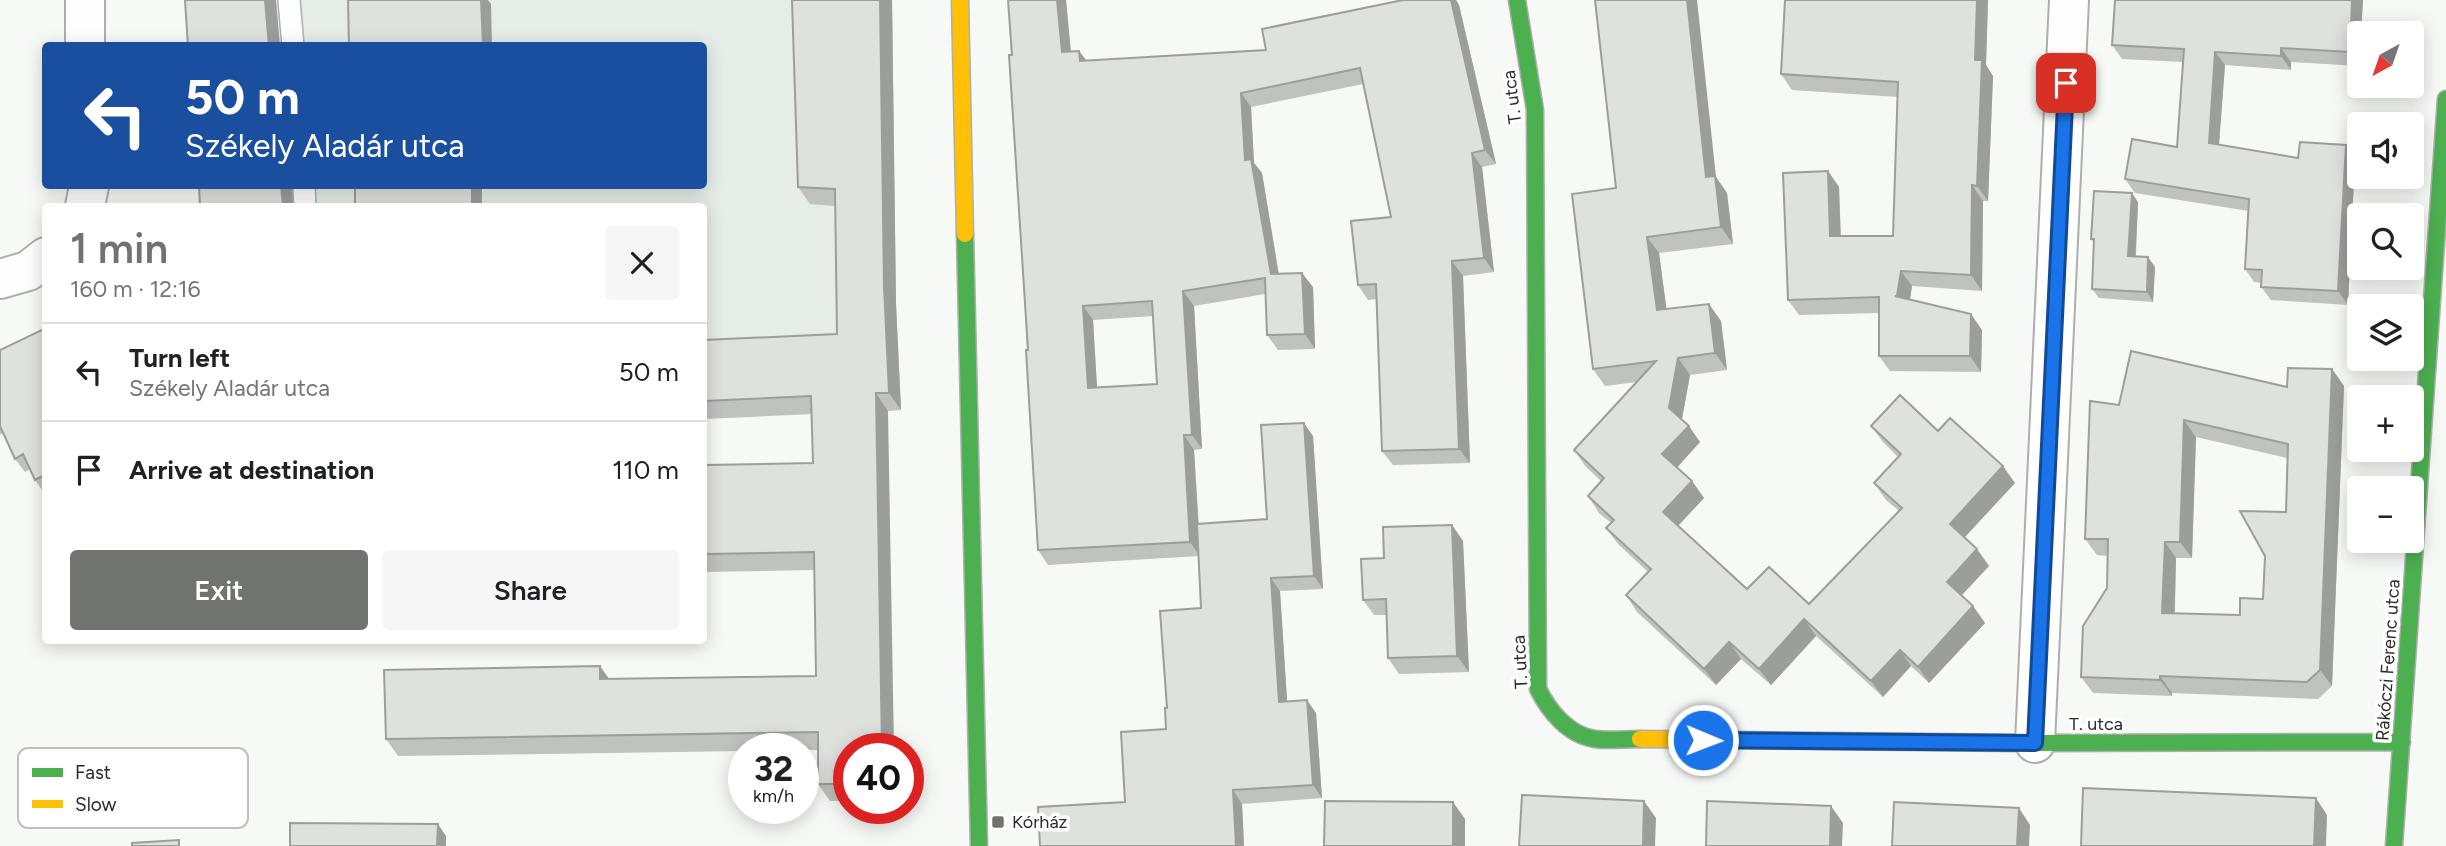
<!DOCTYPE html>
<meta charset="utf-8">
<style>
body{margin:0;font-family:Figtree,sans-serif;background:#f6f6f6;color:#202124;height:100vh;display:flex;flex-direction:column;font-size:26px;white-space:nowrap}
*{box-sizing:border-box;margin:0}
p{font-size:23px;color:#757577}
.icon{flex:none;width:38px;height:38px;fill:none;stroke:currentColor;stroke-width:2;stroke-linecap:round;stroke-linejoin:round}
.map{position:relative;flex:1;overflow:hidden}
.sheet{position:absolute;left:42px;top:203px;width:665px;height:441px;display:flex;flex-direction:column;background:#fff;border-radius:7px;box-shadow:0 4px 18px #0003}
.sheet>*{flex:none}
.banner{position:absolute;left:42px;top:42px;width:665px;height:147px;border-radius:7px;box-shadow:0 4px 18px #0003;background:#1a4fa0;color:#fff;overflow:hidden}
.needle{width:46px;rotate:220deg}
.fabs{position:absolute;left:2347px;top:21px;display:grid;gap:14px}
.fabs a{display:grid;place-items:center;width:77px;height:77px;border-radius:7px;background:#fff;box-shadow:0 4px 18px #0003;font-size:35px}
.speed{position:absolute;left:728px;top:733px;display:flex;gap:14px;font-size:35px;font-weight:700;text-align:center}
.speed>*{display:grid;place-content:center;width:91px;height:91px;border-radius:50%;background:#fff;box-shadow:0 4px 18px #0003;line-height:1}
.speed small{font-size:18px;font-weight:400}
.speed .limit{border:10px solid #d22;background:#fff;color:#111}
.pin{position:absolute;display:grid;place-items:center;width:60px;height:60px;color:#fff;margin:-30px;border-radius:14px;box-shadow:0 4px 10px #0006}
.me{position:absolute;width:77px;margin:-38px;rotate:91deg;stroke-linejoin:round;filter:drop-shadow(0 0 5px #0008)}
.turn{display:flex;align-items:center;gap:24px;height:147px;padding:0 28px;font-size:32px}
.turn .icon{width:91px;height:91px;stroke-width:2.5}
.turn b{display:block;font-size:49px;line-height:60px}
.round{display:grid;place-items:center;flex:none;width:74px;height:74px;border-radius:7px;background:#f6f6f6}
.head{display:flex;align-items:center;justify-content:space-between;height:119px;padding:0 28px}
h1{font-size:42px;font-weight:600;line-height:52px;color:#717371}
.action{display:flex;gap:14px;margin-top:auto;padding:14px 28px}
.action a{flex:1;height:80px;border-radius:7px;background:#717371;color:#fff;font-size:28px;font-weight:600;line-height:80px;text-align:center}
.action a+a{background:#f6f6f6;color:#202124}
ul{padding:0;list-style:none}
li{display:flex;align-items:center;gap:21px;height:98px;padding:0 28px;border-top:2px solid #e0e0e0}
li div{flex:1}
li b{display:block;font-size:26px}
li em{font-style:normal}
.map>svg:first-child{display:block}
</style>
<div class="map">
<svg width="2446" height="846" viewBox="0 0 2446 846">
<rect width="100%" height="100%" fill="#f7f9f7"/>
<path fill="#e6ede7" d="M194 0H892L896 304 901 410 704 419V206H210L209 186H704V46L197 45Z"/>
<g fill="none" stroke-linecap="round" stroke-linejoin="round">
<g stroke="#adafad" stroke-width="24">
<path id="lane" d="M289 0 293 46
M304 186 305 206"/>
</g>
<g stroke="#adafad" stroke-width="42">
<path id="street" d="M85 46V0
M85 206 89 186
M0 279 28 271 46 257
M2035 743 2069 0"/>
</g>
<g stroke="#adafad" stroke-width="19">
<path id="fast" d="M1517 0 1535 110 1538 689C1549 711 1568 735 1595 739 1609 741 1625 739 1640 739
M965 234 979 846
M2021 743 2402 742
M2394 846 2446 99"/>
</g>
<g stroke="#adafad" stroke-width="19">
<path id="slow" d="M960 0 965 234
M1640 739 2021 743"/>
</g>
<use href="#lane" stroke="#fefefe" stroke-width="21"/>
<use href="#street" stroke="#fefefe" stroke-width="38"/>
<use href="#fast" stroke="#4caf50" stroke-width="16"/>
<use href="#slow" stroke="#ffc107" stroke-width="16"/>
</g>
<path fill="#c0c2c0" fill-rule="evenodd" d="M792 0H892L896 304 901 410 888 411 849 749V801H830L818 784V750L744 749V751L398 756 386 739 609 679 816 676 814 570 704 572V465L813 463 812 414 704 419V340L837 334 835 206 810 204 798 187Z
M1008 0H1074H1066L1071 51 1086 61 1266 50 1403 0H1456L1459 5 1496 164 1482 167 1494 272 1463 276 1470 463 1393 465 1382 451 1376 299 1368 300 1358 285 1391 217 1363 84 1251 107 1254 163 1262 173 1279 274 1313 287 1315 349 1278 350 1267 335 1265 294 1194 306 1202 449 1194 450 1199 524 1267 519 1313 436 1323 589 1280 591 1287 701 1316 713 1322 798 1242 804 1244 846H1040L1125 802 1166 729 1167 708 1201 608 1199 556 1048 565 1038 550ZM1153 316 1157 384 1097 388 1093 320Z
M1988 0 1986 65 1993 76 1988 201H1983L1982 291 1912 286 1910 300 1982 330 1981 372 1890 371 1879 356V313L1799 315 1788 300 1828 171 1839 187 1841 236H1893L1898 97 1792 90 1781 74Z
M2115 0H2363L2359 66 2291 62V70L2225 65 2219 145 2298 158 2355 159 2348 305 2271 300 2261 287V283L2254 282 2245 269 2249 211 2135 193 2125 179 2177 147 2183 62 2122 59 2112 45Z
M1716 177 1727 193 1733 244 1659 253 1666 309 1721 321 1727 370 1690 375 1682 419 1700 442 1677 467 1692 481 1704 498 1678 526 1747 589 1809 604 1899 511 1886 500 1874 483 1898 457 1883 442 1871 426 1938 431 2015 483 1965 537 1989 566 1962 595 1973 606 1985 623 1929 683 1911 666 1883 697 1816 636 1771 685 1741 659 1716 685 1637 612 1626 595 1648 572 1618 544 1606 528 1611 523 1599 513 1588 496 1601 481 1586 467 1574 450 1637 382 1605 386 1593 369 1616 188Z
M2138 202 2136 256 2155 267 2153 302 2099 298 2092 289 2094 243 2091 239Z
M46 328V493H44L35 480 30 469 25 472 15 459 3 433 0 435V350Z
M2332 369 2344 386 2332 686 2318 699 2172 693V696L2093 693 2081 677 2107 588 2108 556 2097 555 2085 539 2119 405 2287 387ZM2196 437 2287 458 2286 512 2263 599 2240 615 2175 613 2176 558H2192Z
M1452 525 1463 541 1469 672 1399 674 1388 658 1386 615H1374L1363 600 1384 558Z"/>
<path fill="#9c9e9c" d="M265 0H276L280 46H269Z
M480 0H488L491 4 492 46H483Z
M880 0H892L896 304 901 410 889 393 884 286Z
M1057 0H1066L1072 66 1062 52Z
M1451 0H1456L1459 5 1496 164 1485 150Z
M1687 0H1697L1716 177 1727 193 1733 244 1721 227 1706 177Z
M1977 0H1988L1986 65 1993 76 1988 201 1977 186 1975 60Z
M2352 0H2363L2361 33H2359V66L2350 52Z
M2281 48 2291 62V70L2281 56Z
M1079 51 1090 65 1080 61Z
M2215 52 2225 65 2218 156 2209 143Z
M1241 93 1251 107 1254 163 1262 173 1281 289 1271 274 1245 160Z
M2346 145 2355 159 2348 305 2338 291Z
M1472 153 1482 167 1494 272 1484 258Z
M1828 171 1839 187 1841 251 1830 236Z
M1972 185 1983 201 1982 291 1971 275Z
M281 186H292L293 206H283Z
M472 186H482V206H472Z
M2132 193 2138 202 2135 265 2128 256Z
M1647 237 1659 253 1669 327 1657 310Z
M2148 257 2155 267 2153 302 2147 292Z
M1452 261 1463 276 1470 463 1459 449Z
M1901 271 1912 286 1908 312 1897 296Z
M1302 273 1313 287 1315 349 1305 334Z
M1183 291 1194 306 1202 449 1192 435Z
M1709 304 1721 321 1727 370 1715 353Z
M1083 306 1093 320 1098 403 1088 388Z
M1971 314 1982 330 1981 372 1970 356Z
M1678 358 1690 375 1681 424 1669 408Z
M2332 369 2344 386 2332 686 2320 670Z
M876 393 888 411 894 749H882Z
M2184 420 2196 437 2192 558 2180 542Z
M1304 423 1313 436 1323 589 1314 576Z
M1689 426 1700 442 1674 471 1662 454Z
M1184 435 1194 450 1200 556 1190 542Z
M2003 466 2015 483 1962 540 1950 524Z
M1692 481 1704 498 1675 529 1663 512Z
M1452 525 1463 541 1469 672 1457 656Z
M2165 542 2176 558 2174 629 2162 613Z
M1977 549 1989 566 1959 598 1947 582Z
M1271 578 1280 591 1288 715 1279 702Z
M1973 606 1985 623 1929 683 1918 667Z
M1804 619 1816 636 1771 685 1759 669Z
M1729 642 1741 659 1716 685 1704 669Z
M1900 650 1911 666 1883 697 1871 681Z
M600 666 612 683 600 679Z
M2160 676 2172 693V696L2160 680Z
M1307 700 1316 713 1322 798 1313 785Z
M1233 790 1242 804 1244 846H1236Z
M2316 798 2327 815 2326 846H2314Z
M1644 801 1656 818 1655 846H1643Z
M1453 802 1465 819V846H1453Z
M1831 806 1843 823 1842 846H1830Z
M2019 808 2030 825 2029 846H2017Z
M438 824 446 836V846H437Z"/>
<path fill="#dfe1df" stroke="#9c9e9c" stroke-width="2" fill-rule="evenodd" d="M185 0H265L269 46H188Z
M348 0H481L483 46H349Z
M792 0H880L884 286 889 393H876L882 749H849V784H818V732L386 739 384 670 600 666V679L816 676 814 552 704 554V465L813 463 811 396 704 401V340L837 334 835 189 798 187Z
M1008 0H1057L1062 52 1079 51 1080 61 1266 50 1262 29 1403 0H1451L1485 150 1472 153 1484 258 1452 261 1459 449 1382 451 1376 284 1358 285 1351 221 1391 217 1360 68 1241 93 1245 160 1251 159 1271 274 1302 273 1305 334 1267 335 1265 278 1183 291 1192 435H1184L1190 542 1038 550 1026 350H1028L1009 55H1012ZM1152 301 1157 384 1088 388 1083 306Z
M1595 0H1687L1706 177 1715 176 1721 227 1647 237 1657 310 1709 304 1715 353 1678 358 1669 408 1689 426 1662 454 1692 481 1663 512 1747 589 1769 567 1809 604 1902 508 1874 483 1901 454 1871 426 1900 395 1938 431 1950 418 2003 466 1950 524 1977 549 1947 582 1973 606 1918 667 1900 650 1871 681 1804 619 1759 669 1729 642 1704 669 1626 595 1651 569 1606 528 1614 520 1588 496 1604 478 1574 450 1656 361 1593 369 1572 194 1616 188Z
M1785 0H1977L1975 60H1982L1977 186 1972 185 1971 275 1901 271 1897 296H1895L1971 314 1970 356H1879V297L1788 300 1783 173 1828 171 1830 236H1893L1898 82 1781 74Z
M2115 0H2352L2350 52 2281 48V56L2215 52 2209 143 2298 158 2300 142 2346 145 2338 291 2261 287 2262 270 2245 269 2249 199 2125 179 2132 139 2177 147 2184 49 2112 45Z
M199 186H281L283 206H200Z
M355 186H472V206H355Z
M2094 191 2132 193 2128 256 2148 257 2147 292 2092 289 2094 239H2091Z
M46 328V474L35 480 23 454 15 459 0 426V350Z
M2131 351 2287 387 2288 368 2332 369 2320 670 2307 682 2160 676V680L2081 677 2083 626 2107 588 2108 539H2085L2090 401 2119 405ZM2184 420 2288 444 2286 512 2240 511 2265 556 2263 599 2240 598V615L2162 613 2165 542H2180Z
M1304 423 1314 576 1271 578 1279 702 1307 700 1313 785 1233 790 1236 846H1040L1038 807 1125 802 1121 732 1166 729 1165 708H1167L1160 611 1201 608 1197 524 1267 519 1261 425Z
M1452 525 1457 656 1388 658 1386 599 1363 600 1361 559 1384 558 1383 527Z
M2083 788 2316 798 2314 846H2081Z
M1522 795 1644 801 1643 846H1519Z
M1325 801 1453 802V846H1324Z
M1707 801 1831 806 1830 846H1706Z
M1894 802 2019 808 2017 846H1892Z
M290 823 438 824 437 846H290Z
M179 840V846H132V843Z"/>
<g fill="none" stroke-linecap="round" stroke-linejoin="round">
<g stroke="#114b97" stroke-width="18">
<path id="route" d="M1703 740 2035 743 2066 83"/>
</g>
<use href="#route" stroke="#1a73e8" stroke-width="12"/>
</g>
<rect fill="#717371" stroke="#fff" stroke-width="2.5" x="991" y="815" width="14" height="14" rx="3.5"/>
<g text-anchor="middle" stroke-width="7" stroke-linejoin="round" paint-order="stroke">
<g font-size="18" fill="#292b29" stroke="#fff">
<text transform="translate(1512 97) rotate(-97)" y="6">T. utca</text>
<text transform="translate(2388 660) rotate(-86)" y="6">Rákóczi Ferenc utca</text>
<text transform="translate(1520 662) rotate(-93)" y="6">T. utca</text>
<text x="2096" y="730">T. utca</text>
</g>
<g font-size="18" fill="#292b29" stroke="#fff" text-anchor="start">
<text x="1012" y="828">Kórház</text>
</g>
</g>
<rect x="18" y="748" width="230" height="80" rx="10" fill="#fff" stroke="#bfbfbf" stroke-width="2"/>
<rect x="32" y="768" width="31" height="9" fill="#4caf50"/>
<rect x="32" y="800" width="31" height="8" fill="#ffc107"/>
<g font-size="19" fill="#292b29">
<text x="75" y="779">Fast</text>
<text x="75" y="811">Slow</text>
</g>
</svg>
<div class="fabs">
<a><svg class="needle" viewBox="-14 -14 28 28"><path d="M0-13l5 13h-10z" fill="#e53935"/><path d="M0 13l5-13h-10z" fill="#757577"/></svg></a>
<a><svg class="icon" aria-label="sound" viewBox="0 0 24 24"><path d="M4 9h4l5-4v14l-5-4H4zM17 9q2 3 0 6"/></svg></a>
<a><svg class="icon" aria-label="search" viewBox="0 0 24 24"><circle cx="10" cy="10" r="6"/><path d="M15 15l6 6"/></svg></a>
<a><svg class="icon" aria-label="layers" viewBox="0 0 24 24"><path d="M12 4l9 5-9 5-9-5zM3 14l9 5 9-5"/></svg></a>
<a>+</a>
<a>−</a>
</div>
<div class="speed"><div>32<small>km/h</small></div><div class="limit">40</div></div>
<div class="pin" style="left:2066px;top:83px;background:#d93025"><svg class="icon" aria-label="arrive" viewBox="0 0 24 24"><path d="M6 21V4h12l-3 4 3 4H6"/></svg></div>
<svg class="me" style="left:1703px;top:740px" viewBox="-20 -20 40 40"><circle r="17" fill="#1a73e8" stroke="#fff" stroke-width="3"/><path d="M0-11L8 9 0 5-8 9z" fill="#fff"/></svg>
<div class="banner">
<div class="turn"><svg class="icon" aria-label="left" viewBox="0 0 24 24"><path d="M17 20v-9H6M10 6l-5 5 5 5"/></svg><div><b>50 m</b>Székely Aladár utca</div></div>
</div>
<section class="sheet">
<div class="head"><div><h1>1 min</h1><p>160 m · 12:16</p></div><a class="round"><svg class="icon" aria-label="close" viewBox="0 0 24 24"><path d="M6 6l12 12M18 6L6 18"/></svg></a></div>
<ul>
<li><svg class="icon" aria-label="left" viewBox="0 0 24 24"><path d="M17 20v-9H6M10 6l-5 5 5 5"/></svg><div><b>Turn left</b><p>Székely Aladár utca</p></div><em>50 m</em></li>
<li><svg class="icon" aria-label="arrive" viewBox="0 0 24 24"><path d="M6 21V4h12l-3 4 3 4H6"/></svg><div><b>Arrive at destination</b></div><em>110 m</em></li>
</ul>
<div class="action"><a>Exit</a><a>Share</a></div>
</section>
</div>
